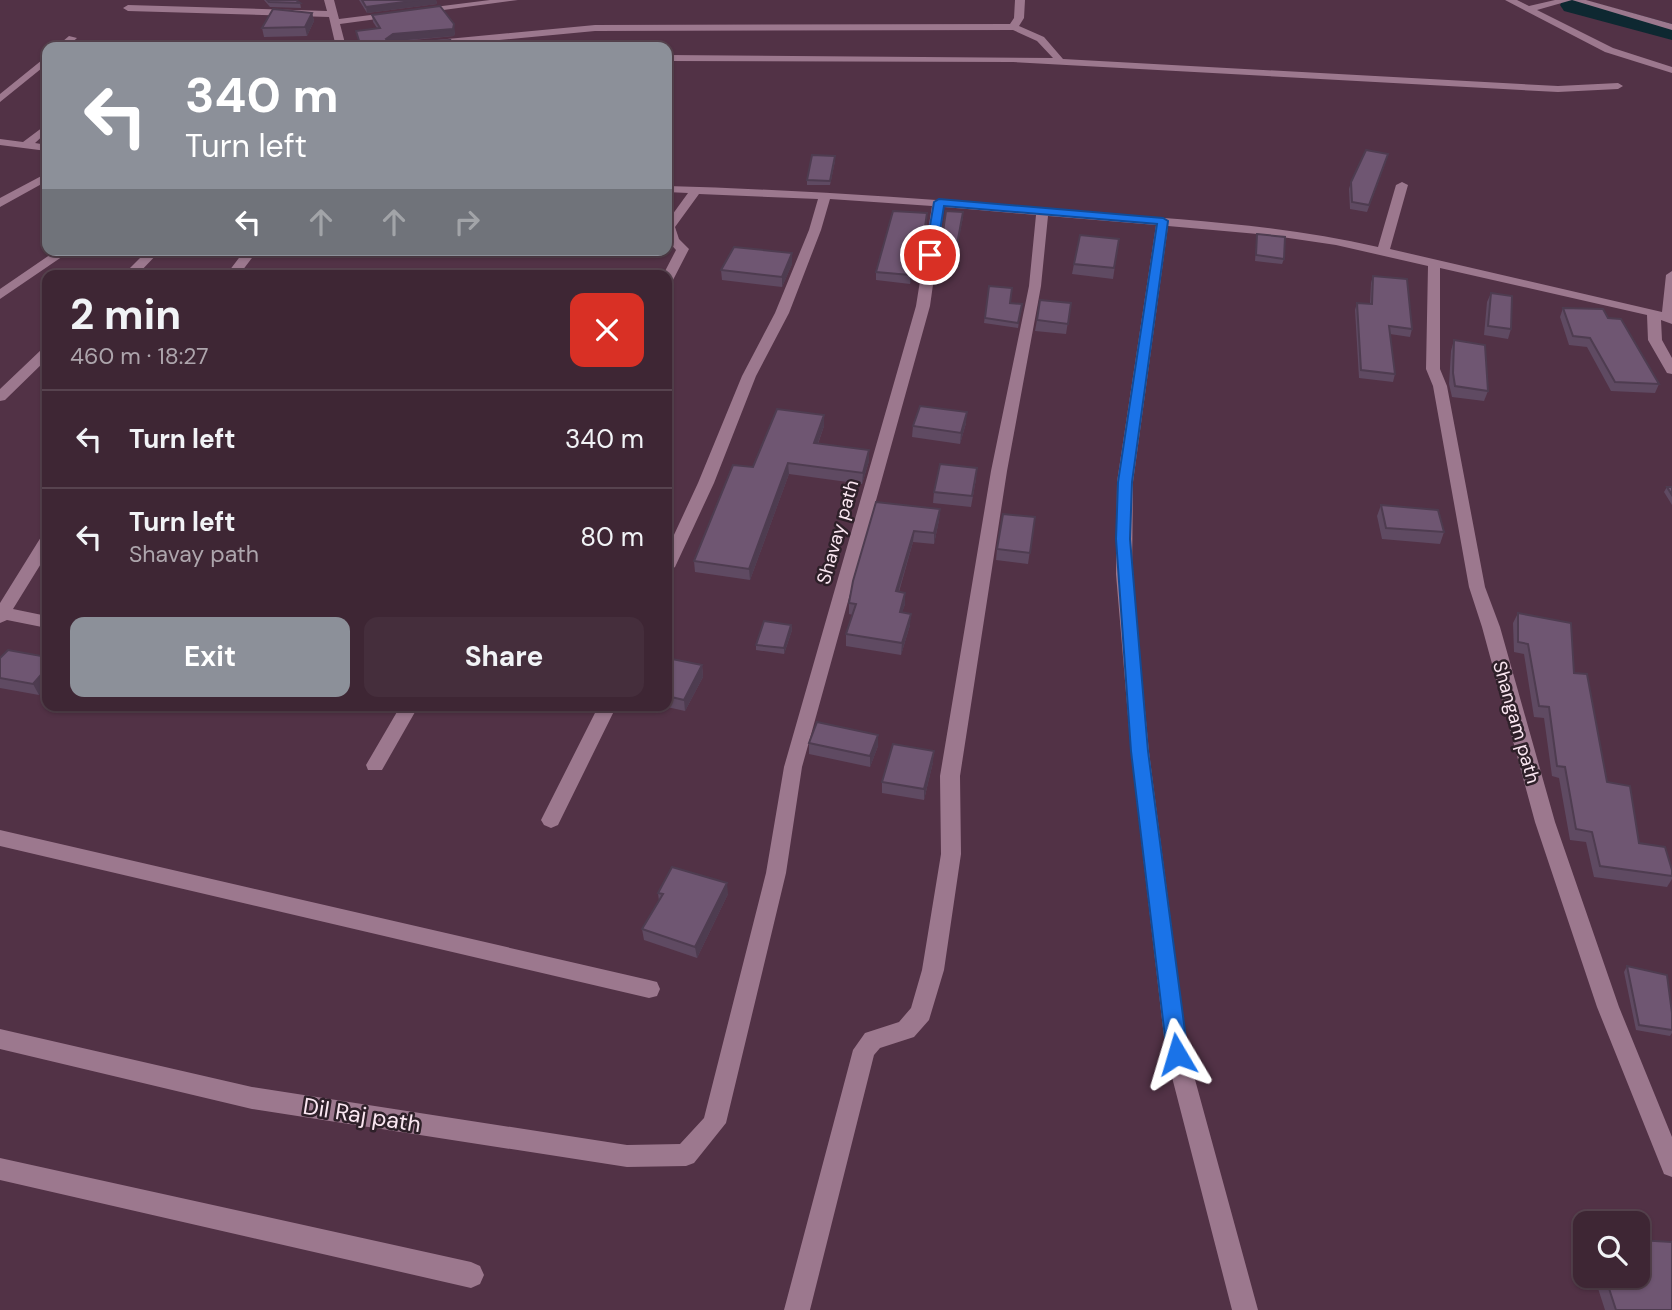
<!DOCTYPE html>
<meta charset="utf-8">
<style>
body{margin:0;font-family:"DM Sans",sans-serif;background:#452e3c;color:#f1f3f6;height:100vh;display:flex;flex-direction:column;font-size:26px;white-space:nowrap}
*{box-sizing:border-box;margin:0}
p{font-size:23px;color:#ada5ac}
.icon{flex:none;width:38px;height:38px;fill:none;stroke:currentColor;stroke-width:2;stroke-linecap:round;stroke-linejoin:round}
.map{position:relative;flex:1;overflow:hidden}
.details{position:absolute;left:42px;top:270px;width:630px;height:441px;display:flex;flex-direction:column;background:#3e2634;border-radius:14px;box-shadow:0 2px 5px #0004,0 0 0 2px #57434f}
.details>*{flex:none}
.guide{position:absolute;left:42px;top:42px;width:630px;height:214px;border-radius:14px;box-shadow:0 2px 5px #0004,0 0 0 2px #57434f;background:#8c9099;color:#fff;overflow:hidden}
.fabs{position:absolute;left:1573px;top:1211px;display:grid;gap:14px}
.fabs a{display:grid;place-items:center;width:77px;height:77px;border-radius:14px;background:#3e2634;box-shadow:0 2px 5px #0004,0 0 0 2px #57434f;font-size:35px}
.pin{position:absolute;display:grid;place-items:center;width:60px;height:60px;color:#fff;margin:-30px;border:4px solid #fff;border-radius:50%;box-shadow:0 2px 7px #0007}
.me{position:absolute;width:77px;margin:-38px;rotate:353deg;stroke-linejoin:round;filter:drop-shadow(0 0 5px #0008)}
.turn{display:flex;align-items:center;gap:24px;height:147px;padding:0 28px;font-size:32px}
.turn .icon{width:91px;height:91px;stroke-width:2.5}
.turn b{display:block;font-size:49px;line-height:60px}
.lanes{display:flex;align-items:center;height:66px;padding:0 28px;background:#0003;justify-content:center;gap:35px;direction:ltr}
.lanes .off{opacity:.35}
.round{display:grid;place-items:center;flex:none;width:74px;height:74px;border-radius:14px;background:#452e3c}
.headline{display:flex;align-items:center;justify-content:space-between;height:119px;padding:0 28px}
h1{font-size:42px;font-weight:700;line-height:52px}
.cta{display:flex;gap:14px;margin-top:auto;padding:14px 28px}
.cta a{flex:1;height:80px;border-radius:14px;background:#8c9099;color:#fff;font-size:28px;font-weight:700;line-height:80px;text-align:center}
.cta a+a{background:#452e3c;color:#f1f3f6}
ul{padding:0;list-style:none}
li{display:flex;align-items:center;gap:21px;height:98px;padding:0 28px;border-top:2px solid #57434f}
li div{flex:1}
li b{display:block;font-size:26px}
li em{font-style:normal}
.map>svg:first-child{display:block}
</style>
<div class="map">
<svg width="1672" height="1310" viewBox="0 0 1672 1310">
<rect width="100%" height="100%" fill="#523246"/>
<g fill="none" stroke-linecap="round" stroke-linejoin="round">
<path fill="#0e2831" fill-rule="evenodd" d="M1563 0H1584L1672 24V40L1564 11 1560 5Z"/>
<path fill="#9c788e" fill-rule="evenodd" d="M324 0H334L339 19 490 0H518L340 24 346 47H336L329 17 128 11 123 8 128 5 327 11Z
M1015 0H1025L1024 18 1019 26 1044 37 1063 59 1558 86 1618 83 1623 86 1618 89 1558 92 1013 62 667 61V55L1053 58 1037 41 1013 30 595 31 424 47H390L395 44 595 25 1010 24 1014 18Z
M1505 0H1517L1529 6 1555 0H1586L1672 24V30L1572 0 1537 10 1613 48 1672 67V73L1605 52Z
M69 36 77 38 67 47H56Z
M47 56V64L0 102V94Z
M47 124V132L35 143 47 145V151L0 145V139L23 142Z
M47 173V181L0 207V198Z
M1402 182 1408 185 1390 249 1662 312 1666 275 1672 271V324L1661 320 1662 340 1672 358V374L1667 373 1648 340 1647 315 1440 268V369L1447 386 1485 587 1500 627 1555 822 1619 1007 1672 1137V1177L1664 1174 1597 1007 1535 822 1482 627 1469 587 1433 386 1426 369 1428 266 1336 245 1269 235 1168 226 1133 482 1132 574 1149 752 1188 1054 1258 1310H1232L1166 1054 1131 752 1116 574 1117 482 1156 225 1048 216 1041 286 1007 471 960 776 961 854 944 970 929 1020 914 1037 880 1048 874 1055 810 1310H784L853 1050 865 1033 899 1022 911 1008 922 970 941 854 940 776 991 471 1029 286 1036 215 944 207 930 306 802 767 786 873 726 1123 694 1163 686 1166 627 1167 252 1109 0 1049V1029L252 1087 627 1145 680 1144 704 1118 766 873 784 767 916 306 932 206 830 199 821 230 789 313 756 376 714 483 675 567 667 572V550L698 483 742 376 775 313 809 230 818 199 699 194 675 227 679 239 689 249 673 280 667 284V275H663L676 250 667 240V222L688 193 667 192V186C808 190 948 200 1089 212 1186 220 1283 225 1378 247L1396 185Z
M57 250H72L0 299V289Z
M148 250H161L137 275H123Z
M245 250H258L239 275H226Z
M47 348V359L5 400 0 401V389L42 349Z
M47 536V554L13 609 47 616V628L7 620 0 623V603L41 537Z
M401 705H419L382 770H368L366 765Z
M599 705H617L558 825 551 828 544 825 541 820Z
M0 830 649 980 657 982 660 989 657 996 649 998 0 846Z
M0 1158 471 1262 480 1266 484 1275 480 1284 471 1288 0 1180Z"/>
</g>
<path fill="#5f4a62" d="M264 0H296L300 3 301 8 270 7Z
M359 0H436L437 4 367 13Z
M312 13 314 21 307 36 264 37 262 28Z
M372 15 455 32 454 36 394 42 450 40 451 47H360L356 31 377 28 373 22Z
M835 161 830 185H807V180Z
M1386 161 1367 212 1350 209 1349 189 1351 182Z
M963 217 953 266 938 265 939 260Z
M927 222 920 263H917L910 284 876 280V272Z
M1257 234 1284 259 1282 264 1255 261Z
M1119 239 1113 279 1072 274 1074 264Z
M792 264 782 287 722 280 721 270Z
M1373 276 1412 329 1410 337 1390 334 1395 374 1393 382 1359 378 1355 310 1357 303 1370 304 1371 283Z
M989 286 1010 303 1022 304 1018 328 984 323Z
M1491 293 1511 329 1508 339 1484 335 1487 302Z
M1071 303 1066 334 1035 331 1037 320Z
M1563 308 1608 318 1659 384 1655 393 1611 391 1587 347 1569 345 1560 317Z
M1454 340 1488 391 1484 401 1452 397 1449 384 1451 351Z
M824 415V426L818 444 869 461 862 484 789 474 750 580 695 572 694 561 753 467Z
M966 423 960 444 912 437 913 426Z
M976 479 971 507 933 503 934 492Z
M1667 487H1672V505L1664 492Z
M1381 505 1444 532 1440 544 1382 539 1377 516Z
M940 509 939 520 934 544 913 542 899 592 905 593V604L902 612 910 625 901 655 846 646V634L853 615 849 614V603L853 581Z
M1035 517 1028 564 996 560 997 549Z
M1518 613 1574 673 1607 782 1639 843 1672 870V879L1667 887 1594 877 1586 842 1570 840 1559 778 1552 776 1544 718 1534 717 1524 654 1514 652 1513 623Z
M791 625 792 630 784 654 756 650V645Z
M47 657 39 695 0 688V658Z
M667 658 702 665 703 677 685 711 658 705H667Z
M878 735V746L870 767 809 754V743Z
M933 762 924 800 882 793V782Z
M658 893 728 894 697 958 644 940 642 929 659 901Z
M1627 966 1672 1013V1033L1670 1036 1636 1030 1624 972Z
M1594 1276H1638L1672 1310H1605Z"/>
<path fill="#4e3c50" d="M419 0H436L437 4 367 13 366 7Z
M312 13 314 21 307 36 305 27Z
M454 24 455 32 454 36 395 41 387 47 386 39 393 34Z
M927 213V222L920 263 921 255Z
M792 253V264L782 287V277Z
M917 254V263L910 284V275Z
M967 412 966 423 960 444 961 433Z
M824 415V426L814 454V443Z
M869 450V461L862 484 863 473Z
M788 463 789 474 750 580 749 569Z
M940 509 939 520 934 544V533Z
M914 531 913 542 895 603 896 591Z
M905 593V604L899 623 900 612Z
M911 614 910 625 901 655 902 643Z
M791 625 792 630 784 654V648Z
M702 665 703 677 685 711 684 700Z
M47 668V686L39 695 33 684Z
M878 735V746L870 767V756Z
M934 751 933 762 924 800V789Z
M727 883 728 894 697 958 695 947Z"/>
<path fill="#6f5672" stroke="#4e3c50" stroke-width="2" d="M267 0H296L300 3 269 2Z
M362 0H419L366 7Z
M440 6 454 24 453 29 393 34 386 39 388 42 450 40 448 47H361L356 31 380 28 372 15Z
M273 9 312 13 305 27 262 28Z
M1366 150 1388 154 1369 205 1352 202 1351 182Z
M812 155 835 156 830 181 807 180Z
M893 211 927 213 921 255 917 254 910 275 876 272Z
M946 211 963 212 954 261 939 260Z
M1257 234 1285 237 1284 259 1256 255Z
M1080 235 1119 239 1114 268 1074 264Z
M734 247 792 253 782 277 721 270Z
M1373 276 1407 279 1412 329 1389 326 1395 374 1361 370 1357 303 1372 304Z
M989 286 1012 288 1010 303 1022 304 1018 323 985 318Z
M1491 293 1512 296 1511 329 1488 326Z
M1040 300 1071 303 1068 324 1037 320Z
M1563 308 1603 309 1608 318 1621 319 1659 384 1615 382 1590 338 1573 336Z
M1454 340 1485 345 1488 391 1455 386 1453 373Z
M920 406 967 412 961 433 913 426Z
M777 409 824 415 814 443 869 450 863 473 788 463 749 569 694 561 733 465 753 467Z
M940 464 977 468 972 496 934 492Z
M1667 487H1672V495Z
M876 502 940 509 934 533 914 531 896 591 905 593 900 612 911 614 902 643 846 634 856 604 849 603 853 581Z
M1381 505 1438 510 1444 532 1386 528Z
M1003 514 1035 517 1030 553 997 549Z
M1518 613 1571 623 1574 673 1587 674 1607 782 1630 786 1639 843 1665 847 1672 870V876L1600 866 1592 832 1576 829 1565 767 1557 766 1549 707 1539 706 1528 644 1518 642Z
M764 621 791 625 784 648 756 645Z
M8 650 47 657V668L33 684 0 678V658Z
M667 658 702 665 684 700 667 696Z
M817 722 878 735 870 756 809 743Z
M893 744 934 751 924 789 882 782Z
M672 867 727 883 695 947 642 929 663 894 658 893Z
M1627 966 1667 975 1672 1013V1030L1639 1025Z
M1638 1240 1672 1242V1310H1616L1605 1276H1638Z"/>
<path fill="#1a73e8" stroke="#114b97" stroke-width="2" d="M939 199 1163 218 1168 221 1132 482 1130 539 1148 751 1188 1054 1185 1060 1177 1063 1170 1060 1167 1054 1131 751 1116 539 1118 482 1157 224 944 206 936 255 930 259 925 255 934 202Z"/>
<g text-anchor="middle" stroke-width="5" stroke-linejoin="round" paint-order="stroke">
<g font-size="19" fill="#fae6f1" stroke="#2e2029">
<text transform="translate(837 532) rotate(-74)" y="7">Shavay path</text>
<text transform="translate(1517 722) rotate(74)" y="7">Shangam path</text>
</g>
<g font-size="23" fill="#fae6f1" stroke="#2e2029">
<text transform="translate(362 1115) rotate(9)" y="8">Dil Raj path</text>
</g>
</g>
</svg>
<div class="fabs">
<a><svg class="icon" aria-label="search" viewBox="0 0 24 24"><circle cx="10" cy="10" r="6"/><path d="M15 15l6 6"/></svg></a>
</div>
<div class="pin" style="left:930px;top:255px;background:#d93025"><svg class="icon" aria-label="arrive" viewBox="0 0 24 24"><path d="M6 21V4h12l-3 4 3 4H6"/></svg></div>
<svg class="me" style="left:1177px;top:1054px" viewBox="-20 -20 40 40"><path d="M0-17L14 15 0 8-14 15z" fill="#1a73e8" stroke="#fff" stroke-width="4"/></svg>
<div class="guide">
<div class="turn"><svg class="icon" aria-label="left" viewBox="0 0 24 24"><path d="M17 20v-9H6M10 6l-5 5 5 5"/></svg><div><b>340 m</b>Turn left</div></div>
<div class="lanes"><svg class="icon" aria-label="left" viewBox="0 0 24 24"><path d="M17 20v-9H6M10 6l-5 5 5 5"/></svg><svg class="icon off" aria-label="ahead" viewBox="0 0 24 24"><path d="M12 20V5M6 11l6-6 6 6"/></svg><svg class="icon off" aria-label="ahead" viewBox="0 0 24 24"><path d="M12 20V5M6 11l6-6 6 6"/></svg><svg class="icon off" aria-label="right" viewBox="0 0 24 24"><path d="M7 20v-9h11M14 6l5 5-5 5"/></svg></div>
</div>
<section class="details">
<div class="headline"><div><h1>2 min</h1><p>460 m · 18:27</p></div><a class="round" style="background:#d93025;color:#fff"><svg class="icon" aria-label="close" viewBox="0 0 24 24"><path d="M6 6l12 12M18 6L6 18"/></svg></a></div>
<ul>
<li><svg class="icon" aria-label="left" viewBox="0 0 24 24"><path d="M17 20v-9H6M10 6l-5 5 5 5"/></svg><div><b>Turn left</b></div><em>340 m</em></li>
<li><svg class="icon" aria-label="left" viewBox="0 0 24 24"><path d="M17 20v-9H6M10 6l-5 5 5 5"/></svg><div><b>Turn left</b><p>Shavay path</p></div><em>80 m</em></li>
</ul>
<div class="cta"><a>Exit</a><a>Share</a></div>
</section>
</div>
